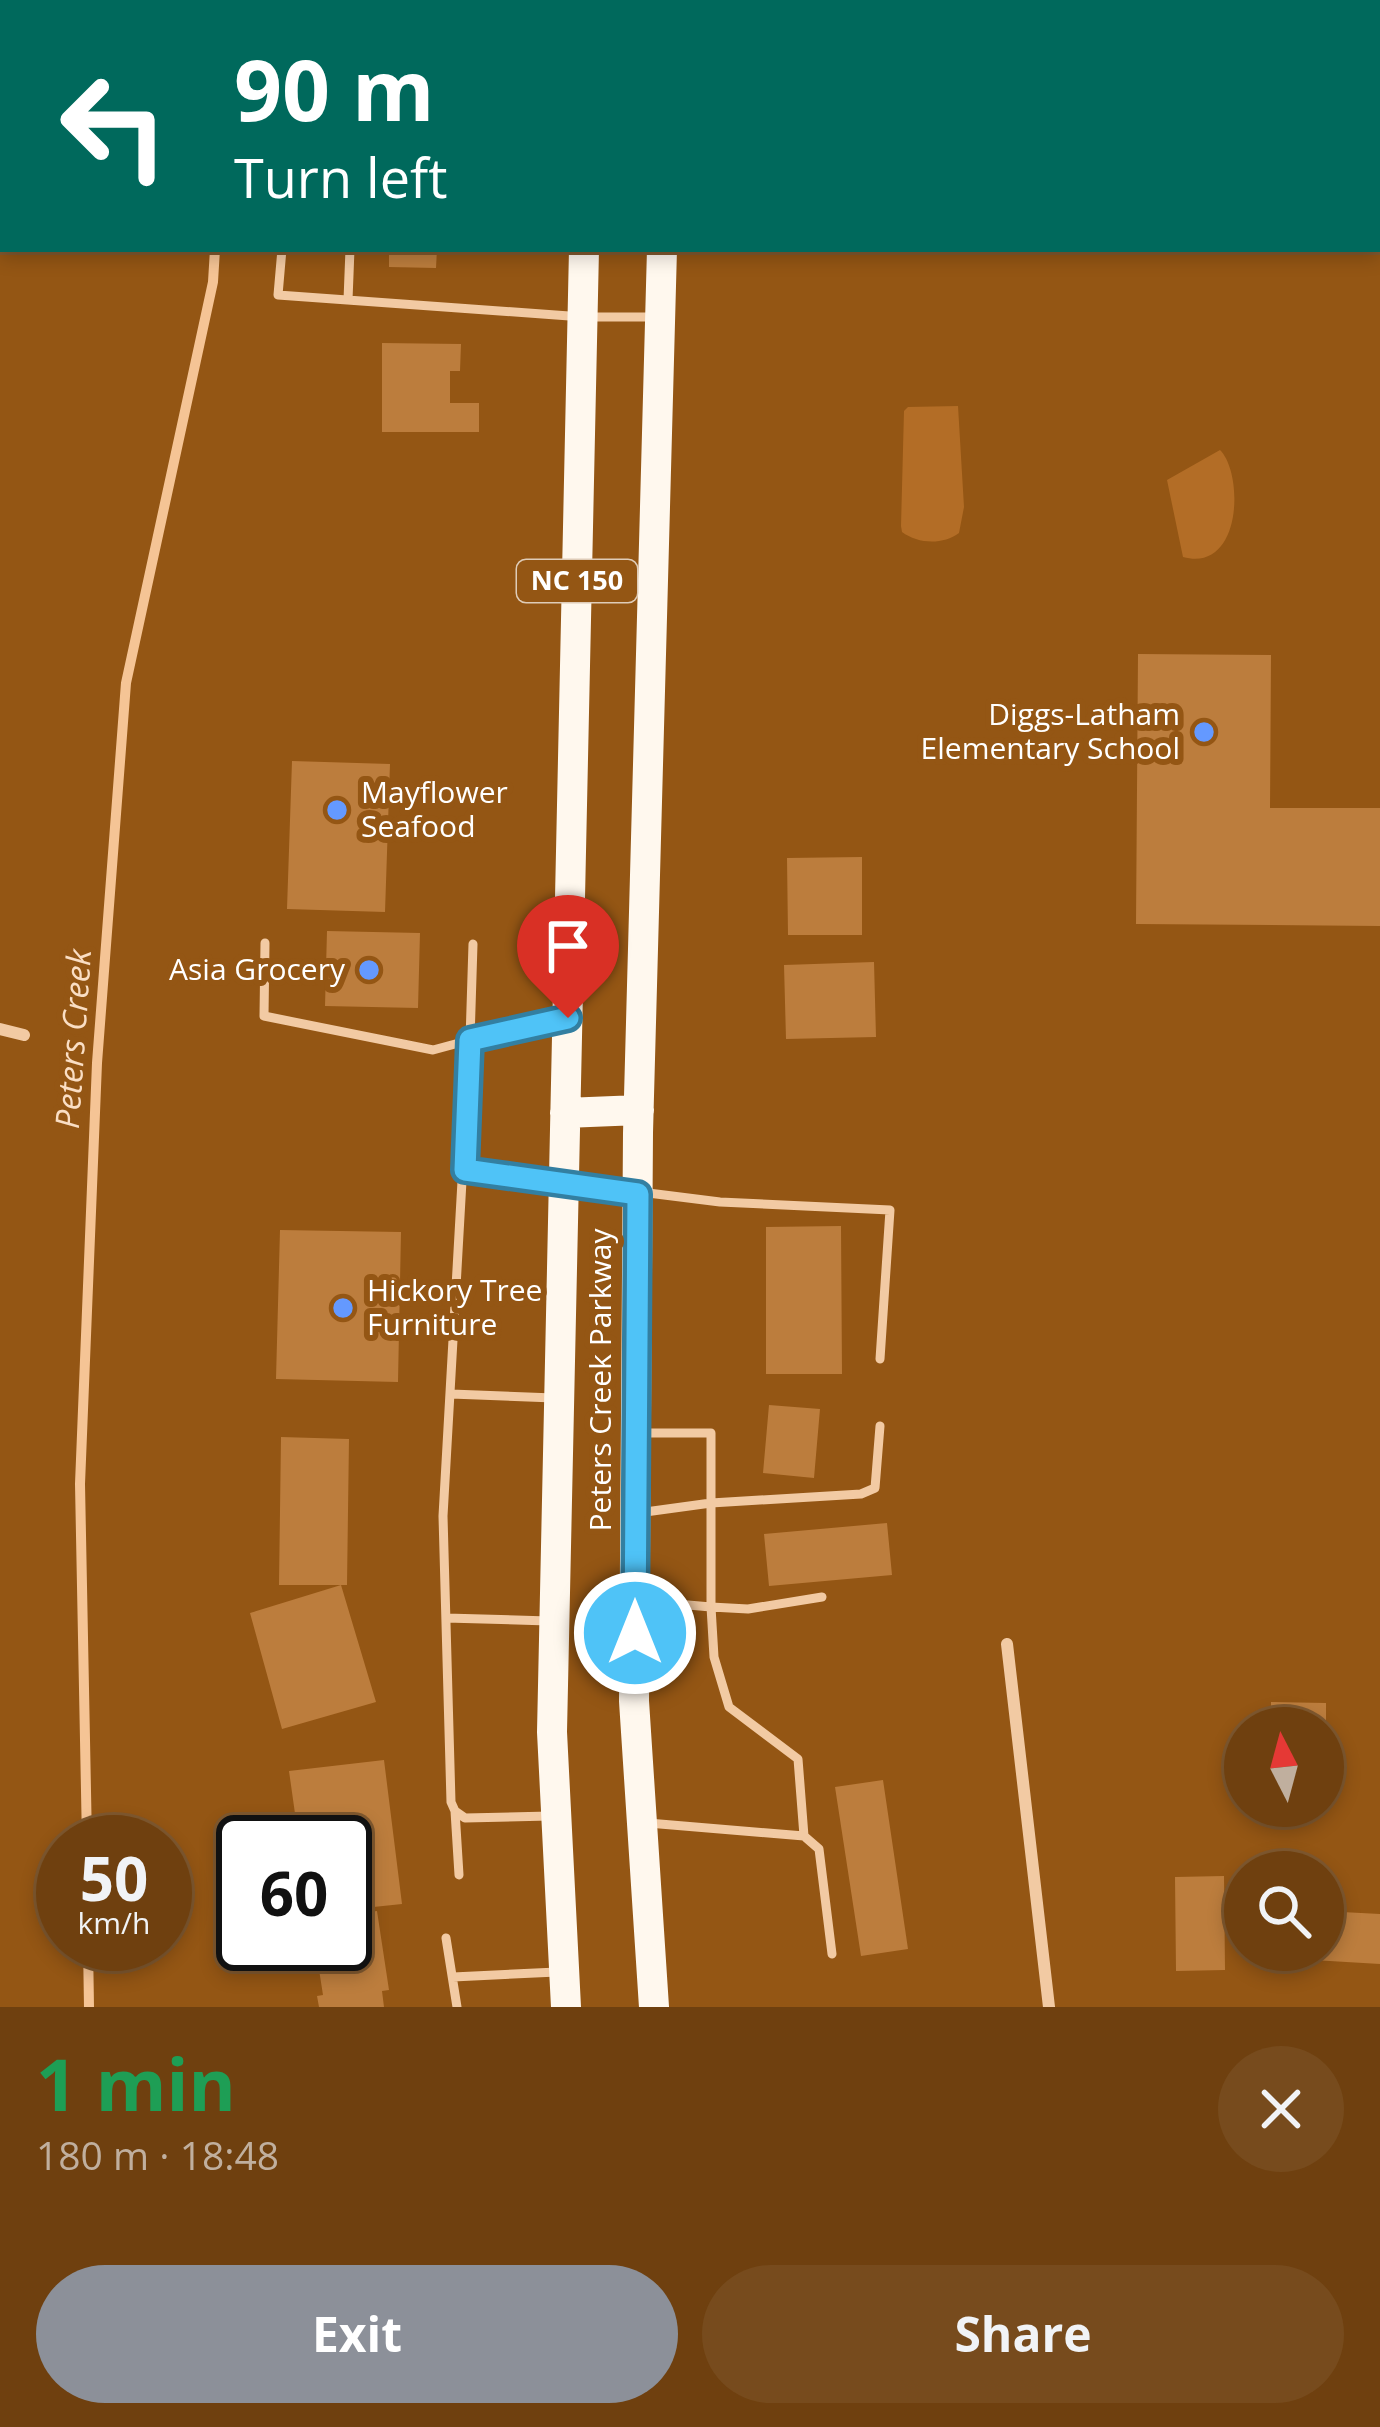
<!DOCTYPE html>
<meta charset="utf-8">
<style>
body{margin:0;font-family:"Open Sans",sans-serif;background:#774b1d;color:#f1f3f6;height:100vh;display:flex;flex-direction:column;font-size:45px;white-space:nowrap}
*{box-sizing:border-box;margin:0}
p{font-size:39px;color:#c0af9e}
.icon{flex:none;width:66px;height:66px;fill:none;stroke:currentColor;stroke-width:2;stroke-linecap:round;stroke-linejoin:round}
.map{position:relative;height:2007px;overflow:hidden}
.details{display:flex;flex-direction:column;background:#6f400f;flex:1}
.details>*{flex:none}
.banner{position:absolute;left:0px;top:0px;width:1380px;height:252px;box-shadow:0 6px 18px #0003,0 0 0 3px #81592f;background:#00695c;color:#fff;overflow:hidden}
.needle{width:78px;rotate:354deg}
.buttons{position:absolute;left:1224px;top:1707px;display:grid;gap:24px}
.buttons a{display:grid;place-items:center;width:120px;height:120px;border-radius:50%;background:#6f400f;box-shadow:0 6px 18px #0003,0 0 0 3px #81592f;font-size:60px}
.speed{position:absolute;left:36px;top:1815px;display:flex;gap:24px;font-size:60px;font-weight:700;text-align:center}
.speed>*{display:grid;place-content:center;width:156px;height:156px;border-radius:50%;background:#6f400f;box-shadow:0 6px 18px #0003,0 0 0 3px #81592f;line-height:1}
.speed small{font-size:30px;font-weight:400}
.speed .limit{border:6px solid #111;border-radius:18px;background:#fff;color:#111}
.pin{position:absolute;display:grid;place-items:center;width:102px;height:102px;color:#fff;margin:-123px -51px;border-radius:50% 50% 50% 0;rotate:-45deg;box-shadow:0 0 12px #0007}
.pin .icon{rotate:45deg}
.me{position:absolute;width:132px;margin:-66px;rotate:0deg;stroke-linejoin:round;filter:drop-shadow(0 0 9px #0008)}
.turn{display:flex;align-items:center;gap:42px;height:252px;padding:0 36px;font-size:54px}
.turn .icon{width:156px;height:156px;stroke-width:2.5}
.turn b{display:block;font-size:84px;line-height:102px}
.round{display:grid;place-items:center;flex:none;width:126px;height:126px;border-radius:63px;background:#774b1d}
.summary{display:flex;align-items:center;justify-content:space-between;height:204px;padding:0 36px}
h1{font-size:72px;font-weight:700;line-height:90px;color:#1e9e55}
.button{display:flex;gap:24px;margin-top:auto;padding:24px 36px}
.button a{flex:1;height:138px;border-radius:72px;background:#8c9099;color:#fff;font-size:48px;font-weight:700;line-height:138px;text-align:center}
.button a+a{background:#774b1d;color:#f1f3f6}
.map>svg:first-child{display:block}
</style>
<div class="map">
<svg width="1380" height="2007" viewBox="0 0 1380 2007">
<rect width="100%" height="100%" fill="#945614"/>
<path fill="#b36d26" d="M958 406 964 507 959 533C943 545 918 544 902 532L901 526 904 411 908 407Z
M1220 450C1244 474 1242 573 1183 557L1167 480Z"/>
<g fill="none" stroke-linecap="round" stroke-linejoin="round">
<path stroke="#f5c495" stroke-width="10" d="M225 3V0
M87 1842 80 1484 97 1063 126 683 213 282 215 249
M88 1944 89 2007"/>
</g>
<path fill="#bc7d3d" d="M389 249H437L436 268 389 267Z
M382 343 461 344 460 371H450V403H479V432H382Z
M1138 654 1271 655 1270 808H1380V926L1136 924Z
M292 761 390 764 385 912 287 909Z
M862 857V935H788L787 858Z
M327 931 420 933 418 1008 325 1006Z
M874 962 876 1037 786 1039 784 965Z
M841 1226 842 1374H766V1227Z
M280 1230 401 1232 398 1382 276 1379Z
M769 1405 820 1409 814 1478 763 1473Z
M281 1437 349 1439 347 1585H279Z
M887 1523 892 1575 769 1586 764 1534Z
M341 1585 376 1702 282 1729 250 1613Z
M1271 1702 1326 1703V1728H1271Z
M384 1760 402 1904 345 1910V1842H299L289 1771Z
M883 1780 908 1949 861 1956 835 1787Z
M1224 1876 1225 1970 1176 1971 1175 1877Z
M377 1911 389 1990 382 1991 384 2007H319L317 1996 323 1995 315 1944H345V1915Z
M1323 1911 1380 1914V1964L1279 1958 1280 1950H1323Z"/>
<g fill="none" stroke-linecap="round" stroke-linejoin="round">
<path stroke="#f2caa3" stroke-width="9" d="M61 3 62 0
M307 3V0
M0 236 3 226
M282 249 278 295 583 317H654
M348 300 350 249
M265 943 264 1016 433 1050 470 1040 473 944
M465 1170 720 1202 890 1210 880 1359
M451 1394 554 1398
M644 1433H711V1607L748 1609 822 1597
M638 1513 711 1503 861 1494 875 1488 880 1426
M642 1601 711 1607 714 1657 729 1707 798 1759 804 1836
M446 1618 549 1621
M455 1811 459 1875
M550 1816 465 1818 455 1811 451 1802 443 1516 470 1040 559 1020
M648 1823 804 1836 819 1849 832 1954
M446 1938 457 2007
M453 1977 557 1972"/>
<path stroke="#f2caa3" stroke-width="12" d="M0 1029 24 1035
M1007 1644 1049 2007"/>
<path stroke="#fff8ee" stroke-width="30" d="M590 3V0
M668 3V0
M565 1113 639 1110
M566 2007 552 1732 584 249
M654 2007 634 1701 638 1133 662 249"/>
</g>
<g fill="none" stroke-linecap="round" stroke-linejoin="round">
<g stroke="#337fa1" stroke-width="30">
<path id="route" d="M568 1018 470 1040 465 1170 638 1194 635 1633"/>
</g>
<use href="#route" stroke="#4fc3f7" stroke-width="21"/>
</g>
<g fill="#6499ff" stroke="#945614" stroke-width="4.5">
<circle cx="1204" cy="732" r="12"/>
<circle cx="337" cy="810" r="12"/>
<circle cx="369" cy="970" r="12"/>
<circle cx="343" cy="1308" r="12"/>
</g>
<g text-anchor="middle" stroke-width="12" stroke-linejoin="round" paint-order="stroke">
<rect fill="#945614" stroke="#dfccb8" stroke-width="3" x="517" y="560" width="120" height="42" rx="9"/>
<g font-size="27" font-weight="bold" fill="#fff">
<text x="577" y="590">NC 150</text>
</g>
<g font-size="30" fill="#fff" stroke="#945614" text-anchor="end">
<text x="1180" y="725">Diggs-Latham<tspan x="1180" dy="34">Elementary School</tspan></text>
<text x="361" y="803" text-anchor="start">Mayflower<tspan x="361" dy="34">Seafood</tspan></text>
<text x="345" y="980">Asia Grocery</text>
<text x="367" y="1301" text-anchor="start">Hickory Tree<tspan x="367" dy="34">Furniture</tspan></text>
</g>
<g font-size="30" fill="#fff" stroke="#945614">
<text transform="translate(601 1380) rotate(-90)" y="10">Peters Creek Parkway</text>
</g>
<g font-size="33" font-style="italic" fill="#fadec4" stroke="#945614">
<text transform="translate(73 1039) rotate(-86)" y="12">Peters Creek</text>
</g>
</g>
</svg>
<div class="buttons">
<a><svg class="needle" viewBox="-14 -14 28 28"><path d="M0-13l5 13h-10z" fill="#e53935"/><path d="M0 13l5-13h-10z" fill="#c0af9e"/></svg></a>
<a><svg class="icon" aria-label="search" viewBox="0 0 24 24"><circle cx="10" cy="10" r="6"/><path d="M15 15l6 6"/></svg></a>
</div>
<div class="speed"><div>50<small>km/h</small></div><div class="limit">60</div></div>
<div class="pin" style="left:568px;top:1018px;background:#d93025"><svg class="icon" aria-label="arrive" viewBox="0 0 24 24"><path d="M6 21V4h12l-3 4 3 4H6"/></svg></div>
<svg class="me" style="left:635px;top:1633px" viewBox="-20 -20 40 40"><circle r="17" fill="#4fc3f7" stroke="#fff" stroke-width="3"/><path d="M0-11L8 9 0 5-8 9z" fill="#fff"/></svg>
<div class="banner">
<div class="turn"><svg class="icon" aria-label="left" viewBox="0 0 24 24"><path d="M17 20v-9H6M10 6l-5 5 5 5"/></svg><div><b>90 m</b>Turn left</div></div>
</div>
</div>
<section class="details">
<div class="summary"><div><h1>1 min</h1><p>180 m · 18:48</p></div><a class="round"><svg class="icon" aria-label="close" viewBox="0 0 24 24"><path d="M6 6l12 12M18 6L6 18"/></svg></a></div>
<div class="button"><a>Exit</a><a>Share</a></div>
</section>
